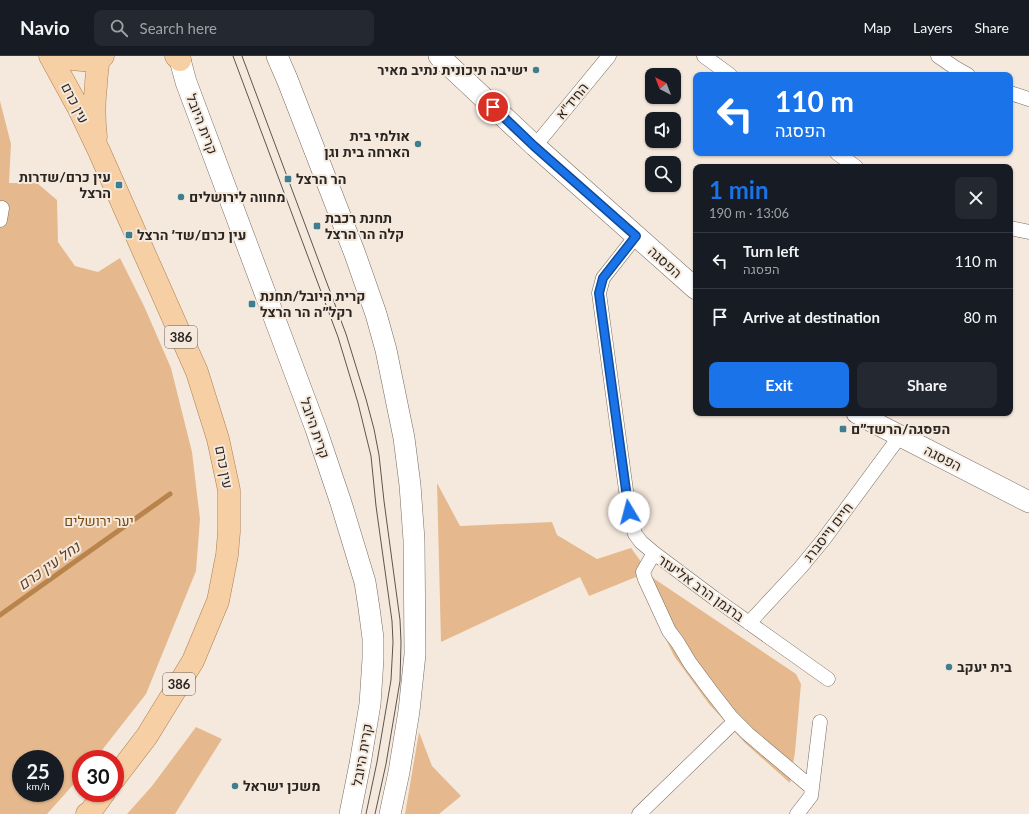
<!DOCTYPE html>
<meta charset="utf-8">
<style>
body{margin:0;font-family:Lato,Heebo,sans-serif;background:#242831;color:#f1f3f6;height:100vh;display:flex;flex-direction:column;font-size:15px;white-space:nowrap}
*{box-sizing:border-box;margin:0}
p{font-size:13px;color:#9ea1a6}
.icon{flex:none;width:22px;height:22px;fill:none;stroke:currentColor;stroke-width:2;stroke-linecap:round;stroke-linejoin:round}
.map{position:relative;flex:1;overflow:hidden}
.drawer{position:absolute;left:693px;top:108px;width:320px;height:252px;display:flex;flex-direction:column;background:#171b24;border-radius:8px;box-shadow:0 1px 3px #0004}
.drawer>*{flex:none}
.hud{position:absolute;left:693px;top:16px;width:320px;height:84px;border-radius:8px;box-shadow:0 1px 3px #0004;background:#1a73e8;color:#fff;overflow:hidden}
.needle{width:26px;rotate:318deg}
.fabs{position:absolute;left:645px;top:12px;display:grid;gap:8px}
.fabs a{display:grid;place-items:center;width:36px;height:36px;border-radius:8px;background:#171b24;box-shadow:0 1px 3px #0004;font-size:20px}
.speed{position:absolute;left:12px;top:694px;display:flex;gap:8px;font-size:20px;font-weight:700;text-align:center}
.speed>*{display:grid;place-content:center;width:52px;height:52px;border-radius:50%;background:#171b24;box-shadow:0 1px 3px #0004;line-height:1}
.speed small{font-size:10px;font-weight:400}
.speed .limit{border:6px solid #d22;background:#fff;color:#111}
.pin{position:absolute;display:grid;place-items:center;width:34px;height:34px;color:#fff;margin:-17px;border:2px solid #fff;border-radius:50%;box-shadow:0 1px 4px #0007}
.me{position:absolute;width:44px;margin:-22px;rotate:352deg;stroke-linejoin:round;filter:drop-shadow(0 0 3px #0008)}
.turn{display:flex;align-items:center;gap:14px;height:84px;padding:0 16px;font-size:18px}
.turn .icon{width:52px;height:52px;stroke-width:2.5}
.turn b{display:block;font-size:28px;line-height:34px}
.round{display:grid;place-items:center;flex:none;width:42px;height:42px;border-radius:8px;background:#242831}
.summary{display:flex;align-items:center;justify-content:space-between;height:68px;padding:0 16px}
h1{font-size:24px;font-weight:700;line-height:30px;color:#1a73e8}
.primary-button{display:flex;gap:8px;margin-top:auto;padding:8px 16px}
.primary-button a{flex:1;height:46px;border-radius:8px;background:#1a73e8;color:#fff;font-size:16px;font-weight:700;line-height:46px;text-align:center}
.primary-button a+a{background:#242831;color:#f1f3f6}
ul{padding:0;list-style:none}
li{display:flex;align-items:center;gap:12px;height:56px;padding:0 16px;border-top:1px solid #363941}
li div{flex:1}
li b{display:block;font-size:15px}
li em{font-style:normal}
header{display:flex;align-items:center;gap:24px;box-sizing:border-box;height:56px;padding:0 20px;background:#171b24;border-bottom:1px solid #363941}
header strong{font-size:19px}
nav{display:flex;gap:22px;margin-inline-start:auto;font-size:14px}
.search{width:280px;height:36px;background:#242831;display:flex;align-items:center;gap:10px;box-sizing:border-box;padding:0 14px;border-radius:8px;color:#9ea1a6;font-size:15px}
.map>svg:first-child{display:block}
</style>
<header>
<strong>Navio</strong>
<div class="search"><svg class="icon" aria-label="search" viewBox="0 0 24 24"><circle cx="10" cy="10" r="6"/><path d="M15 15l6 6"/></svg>Search here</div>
<nav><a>Map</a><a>Layers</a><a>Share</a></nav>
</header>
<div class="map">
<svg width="1029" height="758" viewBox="0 0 1029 758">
<rect width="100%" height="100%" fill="#f5e9dd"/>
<path fill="#e5b98d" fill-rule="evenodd" d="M0 45 11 88 9 127H37L57 144 58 186 75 210 98 216 120 202 144 250 171 312 192 396 200 463 196 515 146 638 95 703H81V720L47 758H0ZM21 703H55V737H21Z
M437 427 460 470 552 466 557 479 597 503 631 492 653 522 796 618 801 628 795 696 790 727 745 687 709 648 674 600 636 521 589 540 580 521 441 586Z
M196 671 222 683 175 758H127L152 730Z
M419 676 432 710 461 740 439 758H405Z"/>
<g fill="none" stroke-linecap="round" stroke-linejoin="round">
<path stroke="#b8844b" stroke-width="5" d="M0 559 170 438"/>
<g stroke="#776c61" stroke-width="15">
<path id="street" d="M704 0 730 19
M938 0 954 11 968 19
M1010 37 1029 43
M535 90 609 0
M837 97 856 111
M0 164 2 152
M1010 172 1029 176
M636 180 603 222 599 237 629 456 635 478 641 486 654 497 714 542 828 623
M654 497 643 516 645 523 669 575 678 587 690 607 710 634 731 661 748 678 812 732
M749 567 801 511 824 483 900 380
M639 758 735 665
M797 758 811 740 820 666"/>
</g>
<g stroke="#776c61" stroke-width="22">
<path id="secondary" d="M179 0 186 26 316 373 341 447 365 526 369 552 373 582V603L370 648 360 708 350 758
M277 0 287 23 355 198 376 258 386 294 404 382 410 429 414 484 415 598 409 655 399 716 390 758
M439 0 535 90 696 233
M857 357 871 365 1029 446"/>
</g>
<g stroke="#ac7f50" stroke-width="23">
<path id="primary" d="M50 0 79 53 99 95 197 316 218 383 229 434V476L227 499 218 545 193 605 147 680 115 722
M58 0C71 3 92 8 103 0
M176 0 180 4
M96 81C94 64 94 46 96 29 96 19 99 10 98 0
M87 758 91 755 104 737"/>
</g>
<use href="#street" stroke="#fff" stroke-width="14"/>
<use href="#secondary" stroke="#fff" stroke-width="21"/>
<use href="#primary" stroke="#f7cfa4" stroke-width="22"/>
<path stroke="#5c554f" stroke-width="1" d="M233 0 338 281 358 347 371 400 376 450 392 565 393 586 391 624 377 706 366 758
M242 0 346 278 366 343 374 373 379 399 384 445 400 564 401 586 400 625 386 708 375 758"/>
</g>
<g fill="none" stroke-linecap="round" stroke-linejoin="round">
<g stroke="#114b97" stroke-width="10">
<path id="route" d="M493 51 534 90 636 180 603 222 599 237 629 456"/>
</g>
<use href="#route" stroke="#1a73e8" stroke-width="7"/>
</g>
<g fill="#3d7f90" stroke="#f5e9dd" stroke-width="1.5">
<circle cx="536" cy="14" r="4"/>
<circle cx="418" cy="88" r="4"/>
<rect x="284" y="119" width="8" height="8" rx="2"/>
<rect x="115" y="125" width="8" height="8" rx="2"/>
<circle cx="181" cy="141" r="4"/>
<rect x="313" y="166" width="8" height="8" rx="2"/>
<rect x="125" y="175" width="8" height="8" rx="2"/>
<rect x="248" y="244" width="8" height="8" rx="2"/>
<rect x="839" y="369" width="8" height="8" rx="2"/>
<circle cx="949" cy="611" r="4"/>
<circle cx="235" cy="730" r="4"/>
</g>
<g text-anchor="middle" stroke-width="4" stroke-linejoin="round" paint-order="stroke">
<g fill="#f5e9dd" stroke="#68605a" stroke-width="1">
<rect x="165" y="270" width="32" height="22" rx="3"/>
<rect x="163" y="617" width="32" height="22" rx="3"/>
</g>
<g font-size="13" font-weight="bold" fill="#2b2622">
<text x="181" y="286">386</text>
<text x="179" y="633">386</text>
</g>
<g font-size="14" font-weight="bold" fill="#2b2622" stroke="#f5e9dd" text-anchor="start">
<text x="528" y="19" text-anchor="end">ישיבה תיכונית נתיב מאיר</text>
<text x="410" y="85" text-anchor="end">אולמי בית<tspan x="410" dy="16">הארחה בית וגן</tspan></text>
<text x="111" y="126" text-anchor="end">עין כרם/שדרות<tspan x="111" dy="16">הרצל</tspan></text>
<text x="296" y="128">הר הרצל</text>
<text x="189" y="146">מחווה לירושלים</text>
<text x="325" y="167">תחנת רכבת<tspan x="325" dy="16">קלה הר הרצל</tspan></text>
<text x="137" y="184">עין כרם/שד׳ הרצל</text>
<text x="260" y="245">קרית היובל/תחנת<tspan x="260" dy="16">רקל״ה הר הרצל</tspan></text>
<text x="851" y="378">הפסגה/הרשד״ם</text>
<text x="957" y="616">בית יעקב</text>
<text x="243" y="735">משכן ישראל</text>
</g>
<g font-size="14" fill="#2b2622" stroke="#f5e9dd">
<text transform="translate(572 45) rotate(-51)" y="5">החיד"א</text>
<text transform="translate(75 47) rotate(63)" y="5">עין כרם</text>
<text transform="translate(202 68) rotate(69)" y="5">קרית היובל</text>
<text transform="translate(665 206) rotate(42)" y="5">הפסגה</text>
<text transform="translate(315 372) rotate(71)" y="5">קרית היובל</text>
<text transform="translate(943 402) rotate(27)" y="5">הפסגה</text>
<text transform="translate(224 411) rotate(79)" y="5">עין כרם</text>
<text transform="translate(828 476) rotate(-52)" y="5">חיים וייסברג</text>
<text transform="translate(701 532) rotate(36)" y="5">ברגמן הרב אליעזר</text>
<text transform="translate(362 699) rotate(-80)" y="5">קרית היובל</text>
</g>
<g font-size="14" fill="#794a0d" stroke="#f5e9dd">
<text x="99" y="470">יער ירושלים</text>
</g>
<g font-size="15" font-style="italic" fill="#614323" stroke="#f5e9dd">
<text transform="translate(49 510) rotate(-35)" y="5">נחל עין כרם</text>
</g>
</g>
</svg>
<div class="fabs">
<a><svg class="needle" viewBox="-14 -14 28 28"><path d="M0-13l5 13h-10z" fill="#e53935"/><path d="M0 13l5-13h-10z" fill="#9ea1a6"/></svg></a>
<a><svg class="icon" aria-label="sound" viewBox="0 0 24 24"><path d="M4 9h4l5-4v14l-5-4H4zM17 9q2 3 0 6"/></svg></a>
<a><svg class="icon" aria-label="search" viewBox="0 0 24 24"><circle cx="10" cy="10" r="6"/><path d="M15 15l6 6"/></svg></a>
</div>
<div class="speed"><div>25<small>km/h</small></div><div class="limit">30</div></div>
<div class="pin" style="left:493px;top:51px;background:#d93025"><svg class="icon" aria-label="arrive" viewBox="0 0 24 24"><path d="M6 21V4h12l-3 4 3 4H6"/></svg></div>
<svg class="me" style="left:629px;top:456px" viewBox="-20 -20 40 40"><circle r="19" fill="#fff"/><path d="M0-13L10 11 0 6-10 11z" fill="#1a73e8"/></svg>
<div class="hud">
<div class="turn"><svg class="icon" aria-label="left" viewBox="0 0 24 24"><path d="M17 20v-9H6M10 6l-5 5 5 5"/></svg><div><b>110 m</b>הפסגה</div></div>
</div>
<section class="drawer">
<div class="summary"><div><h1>1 min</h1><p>190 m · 13:06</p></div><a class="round"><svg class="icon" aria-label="close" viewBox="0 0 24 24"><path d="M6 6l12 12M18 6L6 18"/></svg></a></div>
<ul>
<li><svg class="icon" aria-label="left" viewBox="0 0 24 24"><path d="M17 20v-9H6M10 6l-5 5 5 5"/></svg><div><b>Turn left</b><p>הפסגה</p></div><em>110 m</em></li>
<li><svg class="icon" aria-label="arrive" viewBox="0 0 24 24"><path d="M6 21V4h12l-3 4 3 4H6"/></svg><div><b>Arrive at destination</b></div><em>80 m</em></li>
</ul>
<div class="primary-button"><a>Exit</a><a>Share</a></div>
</section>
</div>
